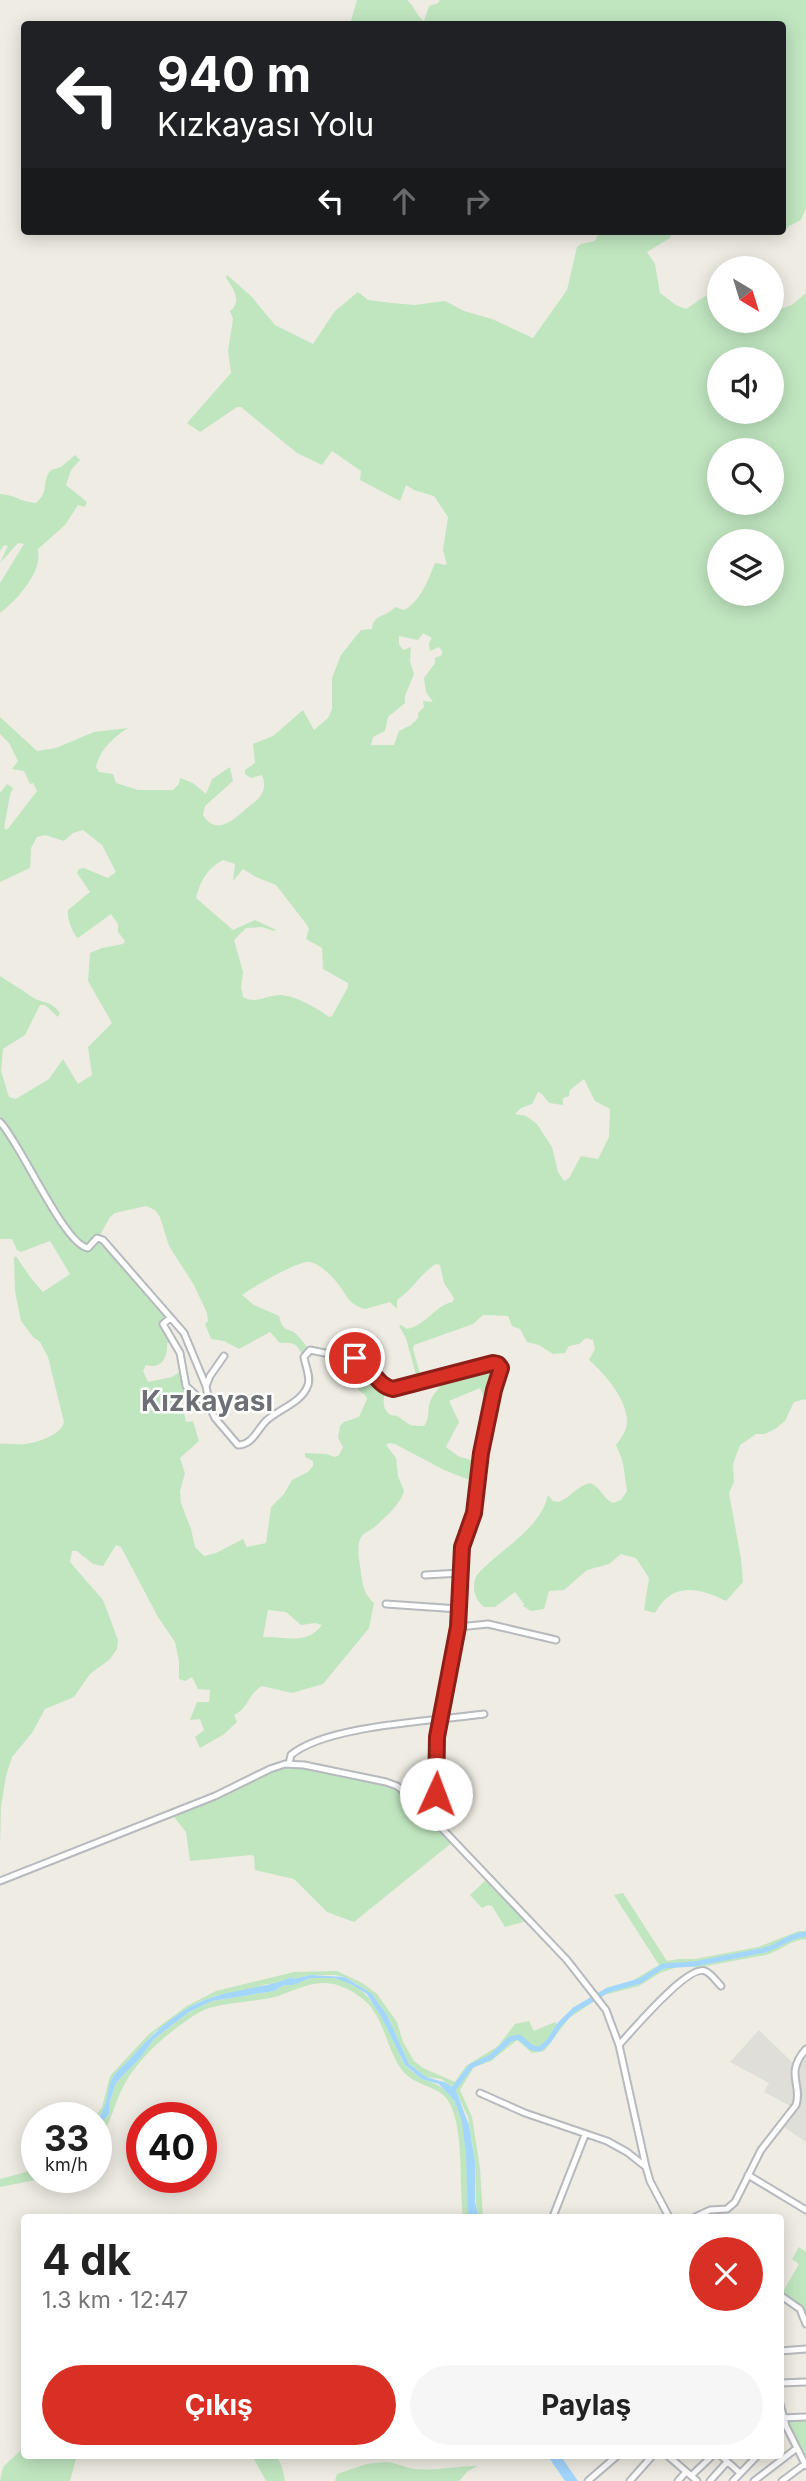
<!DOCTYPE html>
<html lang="tr">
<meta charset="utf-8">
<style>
body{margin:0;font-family:Inter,sans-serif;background:#f6f6f6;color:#222;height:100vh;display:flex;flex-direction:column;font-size:26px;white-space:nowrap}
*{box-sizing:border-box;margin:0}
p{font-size:23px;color:#767676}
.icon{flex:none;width:38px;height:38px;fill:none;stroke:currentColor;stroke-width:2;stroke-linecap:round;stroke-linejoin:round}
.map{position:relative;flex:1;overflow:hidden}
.side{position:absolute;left:21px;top:2214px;width:763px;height:245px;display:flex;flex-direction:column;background:#fff;border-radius:7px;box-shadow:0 4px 18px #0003}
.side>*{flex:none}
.guide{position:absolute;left:21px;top:21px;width:765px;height:214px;border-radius:7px;box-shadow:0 4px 18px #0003;background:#202124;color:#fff;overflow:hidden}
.needle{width:46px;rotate:142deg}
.tools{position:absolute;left:707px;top:256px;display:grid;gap:14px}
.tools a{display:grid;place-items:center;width:77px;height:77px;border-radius:50%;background:#fff;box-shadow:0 4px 18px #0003;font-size:35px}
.speed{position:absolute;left:21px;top:2102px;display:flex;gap:14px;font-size:35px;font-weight:700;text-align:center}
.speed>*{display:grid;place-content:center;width:91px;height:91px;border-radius:50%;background:#fff;box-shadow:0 4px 18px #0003;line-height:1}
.speed small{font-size:18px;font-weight:400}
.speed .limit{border:10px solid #d22;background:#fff;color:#111}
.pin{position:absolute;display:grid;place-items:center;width:60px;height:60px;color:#fff;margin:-30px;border:4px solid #fff;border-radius:50%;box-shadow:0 2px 7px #0007}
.me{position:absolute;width:77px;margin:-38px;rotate:2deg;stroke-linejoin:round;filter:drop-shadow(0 0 5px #0008)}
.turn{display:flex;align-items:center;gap:24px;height:147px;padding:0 21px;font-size:32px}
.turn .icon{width:91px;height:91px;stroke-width:2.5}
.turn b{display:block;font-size:49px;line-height:60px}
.lanes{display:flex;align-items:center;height:66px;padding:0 21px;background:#0003;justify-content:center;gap:35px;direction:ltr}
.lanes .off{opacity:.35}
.round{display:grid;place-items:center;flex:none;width:74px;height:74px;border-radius:37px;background:#f6f6f6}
.headline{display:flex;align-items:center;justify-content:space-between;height:119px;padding:0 21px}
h1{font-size:42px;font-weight:700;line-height:52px}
.action{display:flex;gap:14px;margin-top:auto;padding:14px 21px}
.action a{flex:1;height:80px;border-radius:42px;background:#d93025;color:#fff;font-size:28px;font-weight:700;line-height:80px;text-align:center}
.action a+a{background:#f6f6f6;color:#222}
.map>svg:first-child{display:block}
</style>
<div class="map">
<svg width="806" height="2481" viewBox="0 0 806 2481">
<rect width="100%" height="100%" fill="#eeece3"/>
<path fill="#e0ded8" d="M759 2030 796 2066 801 2055 806 2059V2142L781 2125 794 2108 764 2092 769 2083 730 2062Z"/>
<path fill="#c0e6c0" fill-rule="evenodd" d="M357 0H407C415 6 416 16 424 21L429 6 438 3 440 0H806V208L801 220 789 226 781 235 773 231H782V24H350Z
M600 231H673L670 238 647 252 655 264 660 293 676 305 686 309 716 289 714 277 719 274V320H772V312L792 305 806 293V1399L794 1402 785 1421 775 1429 765 1434H756L740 1445 733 1464 734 1482 729 1493 741 1559 743 1582 726 1601C698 1587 672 1582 655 1613L644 1610 649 1578 636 1558 621 1554 609 1564 587 1570 564 1590 549 1591 544 1609 531 1611 523 1606 524 1604 515 1592 495 1607H484C474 1599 471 1586 477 1575 500 1549 540 1530 548 1495L553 1501 559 1502C571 1497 577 1486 590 1483 601 1487 603 1499 613 1503L621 1500 627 1491C624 1473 625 1463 616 1445 621 1438 627 1431 627 1421 627 1399 604 1373 589 1360L595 1349 593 1340 586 1338 579 1344 569 1346 565 1353 553 1354 539 1345 527 1342 520 1329 512 1326 508 1316 483 1315 473 1324 414 1345 413 1349 422 1381 418 1382 406 1338 399 1326 401 1325 407 1329C427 1325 435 1305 453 1302L454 1298 444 1283 440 1265 436 1264C421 1273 412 1290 397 1300V1309L390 1302 365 1309C350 1305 347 1297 339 1285 332 1276 320 1264 310 1262 301 1259 251 1288 242 1295L254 1305 279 1316C283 1335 290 1326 298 1336 302 1340 306 1346 310 1350L304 1357C296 1345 297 1342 280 1343L270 1332 239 1349 224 1341 211 1339 205 1324 208 1321 207 1313 194 1285 169 1246 160 1217 155 1210 146 1206 115 1213 110 1217 99 1237 170 1318 164 1322 175 1342 167 1343C168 1357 162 1370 146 1365L143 1371 148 1382 172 1377 182 1370 190 1391 179 1405 183 1408 186 1422 193 1421 199 1441 180 1458 185 1473 180 1491 181 1503 191 1529 195 1547 204 1556 216 1553 243 1539 247 1547 266 1543 271 1507 284 1494 292 1480 308 1472 313 1466V1461L305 1457V1453L326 1454 335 1457 339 1455 343 1447 338 1438 340 1426 344 1422 359 1417 367 1399 365 1395 358 1390 362 1383 374 1384 379 1382 386 1387C384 1396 380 1409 391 1415 393 1416 395 1415 397 1416 411 1424 405 1426 424 1426 430 1419 427 1411 430 1402 433 1392 443 1387 445 1375L488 1364 500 1366 488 1408 480 1388 449 1401 459 1422 446 1447 458 1456 480 1463 477 1483 444 1470 395 1444 389 1443 386 1445 396 1458 398 1476 404 1491C401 1504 386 1516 377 1525 371 1531 363 1532 360 1539 356 1550 360 1562 361 1573 363 1586 364 1594 374 1603L369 1628 323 1684 292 1693 262 1686C246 1696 250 1707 234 1715L237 1722 223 1735 200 1748 195 1737 204 1730 200 1719 190 1720 197 1702H209L210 1690 198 1689 192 1677 185 1681 179 1679V1661L175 1642 158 1617 121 1547 116 1545 103 1566 93 1564 77 1551H72L70 1562 103 1600 118 1640 117 1649 109 1660 90 1674 74 1697 45 1709 32 1733 12 1757 6 1776 1 1807 0 1846V1444C8 1443 16 1445 24 1444 37 1443 61 1435 64 1422L48 1357 40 1342 33 1337 21 1321 15 1291 14 1258 16 1256C24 1268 33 1282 43 1292L70 1274 50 1241 21 1252 17 1250 12 1239H0V976C10 983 20 988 29 995 40 1004 50 999 60 1013L58 1017 45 1005H40L25 1035 3 1049 1 1071 9 1097 16 1099 49 1079 63 1059 78 1084 92 1075 88 1047 112 1023 88 981 90 953 102 948 123 944 125 941 118 932V924L111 914 78 938C72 933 67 918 68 910L90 892 77 873 79 869 84 868 108 878 116 872 102 845 83 830 73 833 64 841 45 835 37 837 31 848 30 868 0 882V793L7 784 13 788 10 795 4 828 7 830 37 791 33 783 30 784 24 771 12 769 18 761 9 743 0 734V717L37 751 56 748 94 732 128 728C113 738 100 749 96 767L99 772 113 774 116 783 138 790H173L179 784 180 778 193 783 206 794 212 779 230 767 233 781 205 806 203 815C216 837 235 819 248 807 253 803 261 798 263 791 265 785 264 780 262 775L251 778 245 774V770L255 763 253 744 273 736 303 710 314 730 328 718 332 709V678L341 655 361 630 372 629C373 614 387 617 395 607L404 610C421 601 428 580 435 563L447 565 443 550 448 517 434 496 414 490 406 485 400 501 360 480 361 471 332 451 322 465 297 453 241 407H237L200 432 187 423 231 373 228 351 233 319 230 311C242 302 234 289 226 278L227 275 251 296 275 325 313 344 335 311 358 292 368 300 392 303 415 305 445 301 464 311 492 319 533 338 567 290 577 247 581 244 595 241ZM719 359H772V411H719ZM719 450H772V502H719ZM719 541H772V593H719ZM423 633 432 638 429 643 430 651 439 647 442 651V655L435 658V663L424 678 426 692 433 702 423 701 424 707 418 713V718L411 725 399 731 394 745H371L373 737 385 731 388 717 405 703V696L414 674 410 661 411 647 403 650 399 644V636L418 640ZM223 860 235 864 233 881 243 869 256 877 276 885 307 925 309 929 306 939 322 948 323 969 348 983V987L332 1016 329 1017C316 1008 299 997 282 995 268 994 255 1005 243 997L241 987 243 972 234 940 246 928 262 927 274 931 276 930 255 920 233 930 196 898C200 882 207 868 223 860ZM584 1079 595 1101 610 1109 609 1137 598 1159 581 1156 569 1178 564 1181 558 1172 552 1147 537 1124 526 1116 515 1114 521 1108 532 1104 538 1092 542 1094 549 1103 563 1105V1098L569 1096 570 1090ZM268 1610 286 1612 301 1625 315 1623 322 1625C306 1646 285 1636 263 1637Z
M75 455 80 460 71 470 66 485 87 502 85 507 78 505 65 525 38 549C38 553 39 557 38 561 36 578 14 603 0 613V583L24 544 18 543 0 563 8 546 4 545 0 551V494C13 494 23 503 36 503 50 491 41 481 51 470L61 467Z
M289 1764 397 1786 454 1841 354 1922 327 1912 294 1879 255 1870 254 1856 251 1855 190 1861 186 1832 171 1813Z
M489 1877 530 1920 505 1927 492 1906 488 1905 482 1908 470 1895Z
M623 1893 667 1961 679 1959H695L758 1947 799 1931H806V1939C788 1941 782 1950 766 1955L701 1967H677L660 1973 639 1986 604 1995 569 2018 544 2051 532 2053 517 2040 491 2061 474 2067 460 2090 472 2117 480 2168 483 2217H479L476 2204 475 2162 468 2117 454 2088 441 2079 426 2077 409 2064 387 2015 374 1997 357 1984 345 1977 335 1975H311L293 1979 292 1977 274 1985 266 1984 257 1988 215 1996 197 2003 155 2032 112 2079 104 2109 96 2121 94 2118 102 2107 110 2076 149 2034 187 2006 216 1991 294 1972 337 1971 362 1983 377 1994 397 2022 403 2042 414 2061 423 2068 455 2082 466 2066 498 2046 515 2024 529 2021 534 2031 555 2022 557 2025 573 2009 591 1997 608 1988 630 1982 659 1965 614 1895Z
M310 1978C365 1972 376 2007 397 2047 400 2053 401 2060 406 2066 421 2082 446 2082 456 2103 470 2131 466 2186 469 2217H463C459 2184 464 2136 451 2106 442 2084 415 2088 402 2070 386 2049 385 2018 364 2000 355 1992 338 1983 326 1983 308 1982 291 1992 275 1997 252 2002 228 2002 206 2009 195 2014 184 2022 175 2029 155 2044 133 2066 122 2089 113 2107 111 2126 96 2141V2129L109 2114 110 2101 116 2083 140 2058 154 2039 189 2012 212 2001 274 1991 284 1985 296 1983Z
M37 2163 35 2180 0 2187V2179L26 2172Z
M799 2247 806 2252V2324L802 2312 781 2295 799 2264 792 2259Z
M806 2417V2466L783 2418Z
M24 2447V2455H77L70 2481H0L3 2467Z
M252 2455C279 2455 280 2455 285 2481H266Z
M386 2462C396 2463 405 2467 414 2469 436 2471 457 2466 478 2466L468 2471 459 2481H335L337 2474 367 2464Z"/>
<path fill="#a3d6ff" d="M311 1975 345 1977 372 1994 387 2015 409 2064 426 2077 447 2083 456 2091 469 2125 475 2162V2202L479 2217H469L468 2215 466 2154 462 2122 455 2101 439 2084 422 2079 405 2065 382 2018 367 1994 351 1984 334 1978H310L293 1985H284L274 1991 212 2001 189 2012 154 2039 140 2058 116 2083 110 2101 109 2114 96 2129C96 2119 102 2114 105 2105 108 2096 108 2086 112 2079 115 2072 125 2065 130 2059 153 2033 181 2006 216 1996 242 1988 268 1988 292 1977L293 1979Z
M547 2455H560L578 2481H565Z"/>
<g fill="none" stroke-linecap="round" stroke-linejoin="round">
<path stroke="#a3d6ff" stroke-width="5" d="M452 2091 471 2066 491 2057 510 2039 519 2037 532 2048 540 2049 549 2041 559 2025 574 2010 608 1990 640 1981 663 1966 694 1964 765 1950C782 1945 787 1936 806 1934"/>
<g stroke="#b6b9be" stroke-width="9">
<path id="minor" d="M0 1122C20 1142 64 1245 88 1248L97 1238 103 1240 184 1333 206 1386 210 1408 215 1418 238 1445C252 1445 257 1430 266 1421 278 1409 302 1403 308 1385 311 1377 305 1365 304 1357L310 1350 360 1360 381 1384 393 1389 493 1363 500 1366 501 1370 494 1390 481 1453 474 1513 462 1547 458 1627 439 1721 438 1779 431 1816
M170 1318 163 1324 180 1353 186 1386 209 1407
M206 1386 210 1376 224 1356
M425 1575 461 1573
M386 1604 459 1609
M458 1627 488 1624 556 1640
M289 1764 291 1755C326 1725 435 1721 484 1714
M0 1881 215 1796 270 1769 285 1764 304 1765 386 1782 397 1786 414 1799 567 1960 606 2010 619 2045 646 2167 650 2181 669 2217
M619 2045C631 2032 688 1964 705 1971 711 1973 717 1982 721 1986
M480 2093 525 2113 607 2141 627 2152 646 2167
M748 2175 806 2210
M554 2214 585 2135
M695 2217 710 2210 727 2209 735 2202 761 2150 796 2105C803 2085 784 2074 806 2049
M780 2295 800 2309 806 2324
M780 2351 806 2349
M780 2383 806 2382
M780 2404 786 2426 806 2466
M780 2418 806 2417
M667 2455 697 2481
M720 2455 740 2473
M691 2476 713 2455
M588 2481 618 2455
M630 2481 653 2455
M678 2481 686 2472
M710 2481 727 2462
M733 2481 758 2455
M754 2481 797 2448
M782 2481 805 2464"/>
</g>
<use href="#minor" stroke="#fff" stroke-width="5"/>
</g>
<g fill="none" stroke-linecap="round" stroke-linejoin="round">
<g stroke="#8d1f18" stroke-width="18">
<path id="route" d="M355 1358C372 1365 375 1385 393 1389L493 1363 498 1364 501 1368 494 1390 481 1453 474 1513 462 1547 458 1627 437 1737 436 1794"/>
</g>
<use href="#route" stroke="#d93025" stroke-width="12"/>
</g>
<g text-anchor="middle" stroke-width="5" stroke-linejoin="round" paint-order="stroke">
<g font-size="28" font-weight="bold" fill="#6d7176" stroke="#fff">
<text x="207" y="1411">Kızkayası</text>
</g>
</g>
</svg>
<div class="tools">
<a><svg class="needle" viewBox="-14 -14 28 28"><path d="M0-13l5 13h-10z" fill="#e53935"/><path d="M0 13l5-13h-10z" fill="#767676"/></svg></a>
<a><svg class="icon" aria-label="sound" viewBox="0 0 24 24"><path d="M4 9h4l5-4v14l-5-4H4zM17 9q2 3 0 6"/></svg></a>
<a><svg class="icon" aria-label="search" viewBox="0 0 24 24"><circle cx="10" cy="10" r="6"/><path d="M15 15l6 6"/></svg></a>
<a><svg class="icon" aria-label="layers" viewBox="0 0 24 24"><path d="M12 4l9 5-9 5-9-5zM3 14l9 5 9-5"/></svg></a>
</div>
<div class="speed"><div>33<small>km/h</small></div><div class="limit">40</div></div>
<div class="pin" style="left:355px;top:1358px;background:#d93025"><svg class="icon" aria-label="arrive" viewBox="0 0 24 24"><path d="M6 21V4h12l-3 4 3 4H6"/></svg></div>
<svg class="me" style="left:436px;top:1794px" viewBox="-20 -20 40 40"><circle r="19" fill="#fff"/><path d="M0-13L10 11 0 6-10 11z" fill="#d93025"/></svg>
<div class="guide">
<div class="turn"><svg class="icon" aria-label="left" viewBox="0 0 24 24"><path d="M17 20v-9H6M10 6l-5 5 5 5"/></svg><div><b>940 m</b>Kızkayası Yolu</div></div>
<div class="lanes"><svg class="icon" aria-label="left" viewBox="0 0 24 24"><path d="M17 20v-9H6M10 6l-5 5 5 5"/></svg><svg class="icon off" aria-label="ahead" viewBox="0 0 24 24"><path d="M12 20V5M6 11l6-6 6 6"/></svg><svg class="icon off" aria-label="right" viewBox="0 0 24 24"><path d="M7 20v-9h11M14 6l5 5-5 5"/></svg></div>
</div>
<section class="side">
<div class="headline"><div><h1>4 dk</h1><p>1.3 km · 12:47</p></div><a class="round" style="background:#d93025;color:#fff"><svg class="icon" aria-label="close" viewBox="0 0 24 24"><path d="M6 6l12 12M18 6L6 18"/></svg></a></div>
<div class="action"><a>Çıkış</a><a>Paylaş</a></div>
</section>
</div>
